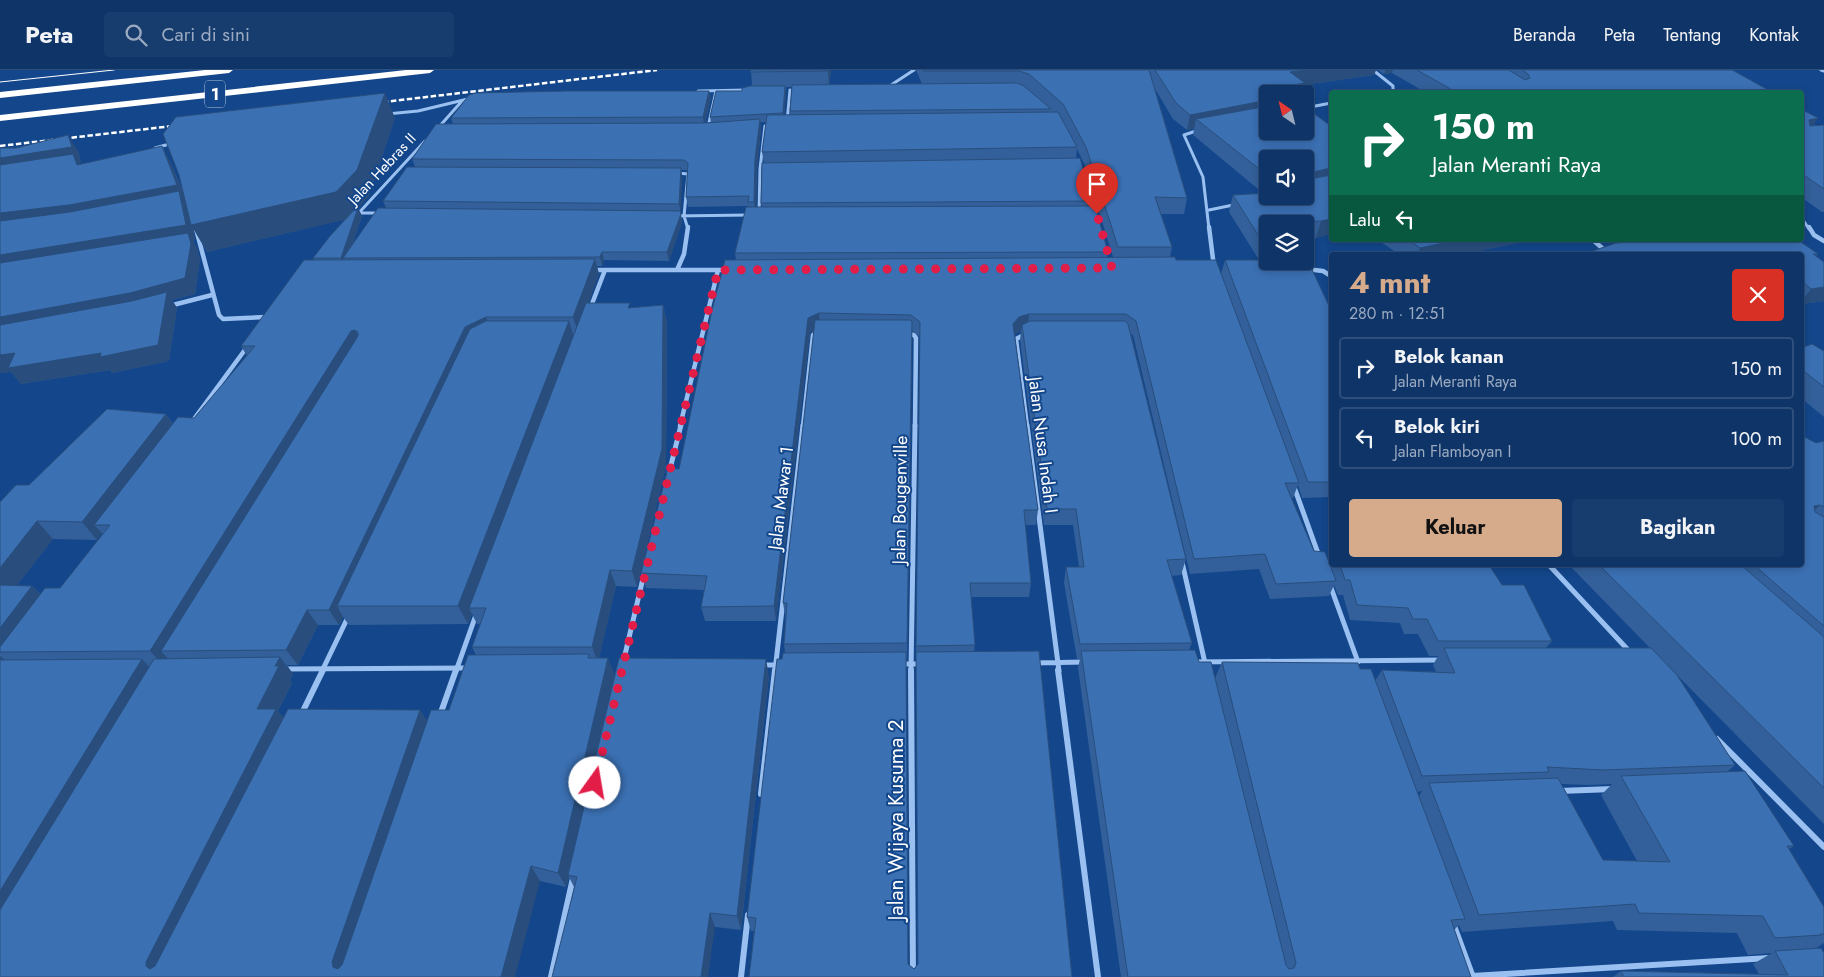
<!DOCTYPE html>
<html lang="id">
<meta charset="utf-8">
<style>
body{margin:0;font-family:Jost,sans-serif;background:#173c6e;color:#f1f3f6;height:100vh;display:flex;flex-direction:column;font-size:19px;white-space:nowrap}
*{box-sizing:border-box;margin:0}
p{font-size:16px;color:#9baac0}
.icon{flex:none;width:28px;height:28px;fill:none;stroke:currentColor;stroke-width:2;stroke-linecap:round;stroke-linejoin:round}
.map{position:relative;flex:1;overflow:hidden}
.side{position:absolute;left:1329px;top:182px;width:475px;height:315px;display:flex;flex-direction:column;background:#0e3468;border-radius:5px;box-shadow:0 2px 8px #0003,0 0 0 1px #2e4f7c}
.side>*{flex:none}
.hud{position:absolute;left:1329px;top:20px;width:475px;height:152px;border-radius:5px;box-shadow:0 2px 8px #0003,0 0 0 1px #2e4f7c;background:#0b6e4f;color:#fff;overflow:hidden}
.needle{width:32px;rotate:325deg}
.tools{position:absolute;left:1259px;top:15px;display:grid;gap:10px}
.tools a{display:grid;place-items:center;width:55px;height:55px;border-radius:5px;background:#0e3468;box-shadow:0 2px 8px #0003,0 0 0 1px #2e4f7c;font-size:25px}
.pin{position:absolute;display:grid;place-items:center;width:42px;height:42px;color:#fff;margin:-51px -21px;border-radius:50% 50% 50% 0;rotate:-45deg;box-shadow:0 0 5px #0007}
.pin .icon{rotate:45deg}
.me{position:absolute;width:55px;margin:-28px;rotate:13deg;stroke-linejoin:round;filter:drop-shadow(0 0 4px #0008)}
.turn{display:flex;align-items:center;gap:18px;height:105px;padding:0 20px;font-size:22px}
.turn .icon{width:65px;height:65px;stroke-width:2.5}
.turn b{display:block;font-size:35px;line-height:42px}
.then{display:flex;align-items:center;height:48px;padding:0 20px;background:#0003;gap:10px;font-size:19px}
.round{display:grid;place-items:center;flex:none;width:52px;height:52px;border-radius:5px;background:#173c6e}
.headline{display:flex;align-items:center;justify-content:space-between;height:85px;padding:0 20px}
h1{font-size:30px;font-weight:700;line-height:38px;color:#d6ab8b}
.action{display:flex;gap:10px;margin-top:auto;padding:10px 20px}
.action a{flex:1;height:58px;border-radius:5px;background:#d6ab8b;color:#111;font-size:20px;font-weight:700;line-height:58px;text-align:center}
.action a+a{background:#173c6e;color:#f1f3f6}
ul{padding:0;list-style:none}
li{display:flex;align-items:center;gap:15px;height:62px;margin:0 10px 8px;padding:0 10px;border:2px solid #2e4f7c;border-radius:5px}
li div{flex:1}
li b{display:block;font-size:19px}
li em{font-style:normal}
header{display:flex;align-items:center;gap:30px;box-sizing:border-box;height:70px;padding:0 25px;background:#0e3468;border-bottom:1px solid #2e4f7c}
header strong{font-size:24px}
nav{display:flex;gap:28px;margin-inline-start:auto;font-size:18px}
.search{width:350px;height:45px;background:#173c6e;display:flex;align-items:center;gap:12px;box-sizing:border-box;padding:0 18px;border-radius:5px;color:#9baac0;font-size:19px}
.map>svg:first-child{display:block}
</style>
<header>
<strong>Peta</strong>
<div class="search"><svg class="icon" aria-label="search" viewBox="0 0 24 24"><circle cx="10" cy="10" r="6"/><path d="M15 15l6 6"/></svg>Cari di sini</div>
<nav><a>Beranda</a><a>Peta</a><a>Tentang</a><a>Kontak</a></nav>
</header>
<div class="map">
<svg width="1824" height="907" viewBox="0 0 1824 907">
<rect width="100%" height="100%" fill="#13468a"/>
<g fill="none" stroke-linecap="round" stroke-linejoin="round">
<path stroke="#99c0f0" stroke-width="3" d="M1373 0 1393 16V22
M1821 0 1824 1
M888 17 914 0
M698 21 747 20
M1305 38 1331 33
M387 44 418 41 472 28
M787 52 790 20
M708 57 716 21
M438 58 462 31
M1199 60 1184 65 1203 107 1209 159
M155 78 173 73
M677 103 688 104 684 146 688 159
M1087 112 1096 142
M1209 140 1238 134
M359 143H381
M759 143 760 99 765 56
M356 146 425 71
M675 146 749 145
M1801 147 1809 159"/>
<path stroke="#99c0f0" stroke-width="4.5" d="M1209 157 1214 197
M1809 157 1814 165 1824 171
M196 159 219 245 223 249 267 247
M1593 170 1610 185
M1306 199 1323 201 1331 206
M593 200H727
M677 200 684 184 688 157
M169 236 212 225
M590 239 605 200
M907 264 914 265 916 268 915 356
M1026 264 1016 269 1027 356
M194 349 247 277
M680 356 718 200
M803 356 813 265 819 262"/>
<path stroke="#99c0f0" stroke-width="5" d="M1027 355 1059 601
M669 403 681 355
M1293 414 1319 486
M1182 492 1205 593
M1549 495 1630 582
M1330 515 1358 592
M1194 592 1443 590
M623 593 644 504
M1034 593 1085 592
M901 594H920
M761 595H783
M284 599 470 598
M322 601 348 547
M456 601 477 542
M775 601 803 355
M911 601 915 355"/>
<path stroke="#99c0f0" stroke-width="6" d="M911 600 913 907
M1058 600 1098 907
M302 643 323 600
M440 645 456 600
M1717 669 1824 777
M1559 721 1613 719
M761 724 775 600
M1453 853 1473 907
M1472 906 1769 888
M551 907 573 808
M741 907 748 845"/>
<path fill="#fff" fill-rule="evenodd" d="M205 0H233L229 3 0 28V22Z
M406 0H434L430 3 0 51V45Z"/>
<path stroke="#fff" stroke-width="1" d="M0 12 114 0"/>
<path stroke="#fff" stroke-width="2.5" stroke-dasharray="5.5 2.5" stroke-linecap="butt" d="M375 33 657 0
M0 76 181 55"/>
</g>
<path fill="#33609a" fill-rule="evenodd" d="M751 0H831L829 15 922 14 916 0H1376L1374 5 1304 15 1268 24V61L1331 56V164L1316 168H1305V154H1268V191L1331 240V427L1302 428 1298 415 1293 428H1291L1314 481 1329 494 1331 490V495H1489L1502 515 1552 571 1546 578H1650L1569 495H1801L1816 373 1824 371V754L1668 596 1735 695 1727 702 1794 776 1789 779 1824 837V873L1815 879 1824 907H1613L1621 901 1759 904 1753 894 1772 883 1748 885 1737 863 1617 860 1613 851 1462 862 1459 855 1454 860 1471 907H1121L1078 598 1080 589H1077L1064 513 1066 497H1079L1073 455H1044L1020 270 1021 261 1018 262 1015 265 1038 440 1036 455H1025L1031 513 1029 527H971L975 575 974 582 1072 907H749L754 861H751L747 847 782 589 785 583 784 574 786 551 783 533 814 261 810 263 776 551H705L701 537 704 520 646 518 641 503 679 399 736 190 735 183 749 137 748 136 688 137 686 127 687 101 686 100H681L682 106 680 143 682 152 669 191 604 190 602 196H597L599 204 588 233 631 238 663 235 667 252 666 396 637 517 616 516 599 588 615 605 769 606 741 860 715 857 574 817 569 807 566 817 540 811 0 907V432L29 415 166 344 173 354 194 348 247 286 241 276 314 190 313 188 345 149 207 182 193 158 195 170 193 171 197 178 200 190 195 224 172 230 177 238 169 291 112 303 110 300 21 314 11 302 0 303V78L78 81 81 92 79 93 80 94 170 91 184 124 395 48 369 126 358 138 362 146 353 173 386 138 383 131 415 97 412 89 453 54 451 48 709 21 711 29 705 53 711 52 710 47 742 21 752 16ZM786 17H792L790 45H784L786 24ZM1155 19 1173 49 1187 60 1194 59 1193 65 1264 124 1233 125 1229 142 1259 190H1225L1221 204 1176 190 1170 187 1172 177 1161 144H1184L1187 128ZM760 52H766L762 82 764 93 761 133 762 137H756L757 99 761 59ZM1077 79 1084 93 1113 187H1107L1108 182 1092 136V131L1076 88ZM1268 89H1305V126H1268ZM912 261 920 267 916 590 918 894 914 899 908 894 906 590H907ZM1131 264 1133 265 1190 504 1259 499 1270 529 1329 526 1334 515 1338 525H1343L1350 550 1400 553 1404 564H1418L1429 586H1438L1433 595 1436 602 1382 600 1375 611 1360 599 1222 592 1215 608 1199 592 1189 580 1192 573 1171 506 1181 505 1186 489ZM102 463 103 465 60 518 41 524 32 516 17 515 53 469 97 470ZM472 544 477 554H480L472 577 476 585 449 640 427 651 420 640 283 647 278 641 292 613 290 610 293 604 287 595H298L318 555H339L343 547 349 555 468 554ZM1561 714 1588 715 1612 714 1601 725 1637 791 1603 790ZM1422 721 1419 726 1417 722Z
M1378 0H1733L1772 22H1425L1392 3 1384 4Z
M1801 39 1818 48 1813 55H1824V142H1822L1801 127Z
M1378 170H1532L1459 185H1400Z
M1818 184 1816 186 1824 192V231L1801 234V185Z
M1801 278 1824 281V347L1801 328Z"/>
<path fill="#294e7d" d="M828 0H831L829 17Z
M1307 0H1376L1374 5 1304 15 1302 24H1275L1276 18 1290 2Z
M1385 0H1393L1392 3 1384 4Z
M785 16 786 24 784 51 783 43Z
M709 21 711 29 704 56 703 47Z
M385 23 395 48 369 126 348 149 207 182 193 158 195 170 193 171 197 178 200 190 195 224 172 230 177 238 169 291 112 303 110 300 21 314 11 302 0 303V285L15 283H101L158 275 0 266V143L162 76 170 91 186 130 185 131 188 137Z
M1268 30V44L1196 49 1194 59 1187 60 1190 45Z
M1818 48 1807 64 1809 50Z
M760 49 761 59 757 99 756 142 754 132 755 89Z
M68 65 78 81 81 92 79 93 83 99 86 110 0 105V88Z
M681 98 682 106 681 143 679 134Z
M1331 98V111L1305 119 1307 107 1309 103Z
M358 138 362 146 348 188H343L346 195 345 197 341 188Z
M681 144 682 152 669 191 667 182Z
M1331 149V164L1316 168 1321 151Z
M1458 170H1532L1459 185H1417L1420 178Z
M602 182 604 190 602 196 600 187Z
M595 189 599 204 578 262 573 247Z
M1824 217V231L1801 234V232L1811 219Z
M663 235 667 252 666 396 637 517 632 501Z
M819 243 820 258 810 263 776 551 774 536 808 248Z
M1029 244 1028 259 1022 255 1021 261 1018 262 1012 269 1013 254 1019 247Z
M486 247 492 262 337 536 343 547 339 555 329 540 465 257Z
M569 251 575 270 469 538 472 544 468 554 458 536Z
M355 260 363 275 161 581 168 589 164 596 150 581 351 261Z
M166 344 178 362 94 455 102 463 97 470 82 452Z
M1820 435 1803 452 1814 436Z
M37 451 53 469 4 532 0 528V498Z
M610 500 616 516 598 593 592 577Z
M32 516 50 533 0 582V558Z
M307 540 318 555 298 595 286 580Z
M0 586 6 591 0 600Z
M280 587 293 604 290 610 292 613 278 641 290 655 166 907 146 896V892L275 596Z
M608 588 615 605 568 805 569 807 566 817 558 803Z
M142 589 158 606 0 873V821Z
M766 589 769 606 741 860 737 846Z
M420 640 431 656 347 905 333 897 332 892Z
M531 796 540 811 515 907H501Z
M710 843 715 857 708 907H701Z"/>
<path fill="#3b70b3" stroke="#294e7d" d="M751 0H828V1L750 2Z
M923 0H1149L1187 128 1155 127 1172 177H1118L1086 77 1063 34 1029 4 1019 1H923Z
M1155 0H1307L1290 2 1305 13 1276 18 1285 24H1268V30L1190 45 1176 33Z
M1417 0H1509L1525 10 1530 8 1528 4 1522 0H1732L1772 22H1456Z
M1017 13 1024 16 1051 39 790 41 792 15Z
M750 16H785L783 43 710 47 716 21H742V18Z
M567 21H709L703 47 451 48 469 25 476 23Z
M385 23 357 100 336 122 191 155 179 105 163 64 176 47Z
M1268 36V61H1305V37L1331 56V98L1309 103 1307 107 1310 109 1331 105V149L1321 151 1291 153V154H1268V177L1265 176 1233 125 1268 123V126H1305V89H1268V106L1196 49Z
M1801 39 1818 48 1809 50 1810 56 1824 55V119L1801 103Z
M1058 42 1077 77 762 82 767 45Z
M760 49 755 89 754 132H748L749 126 686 127 688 93 684 90 412 89 436 54 706 53Z
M68 65 72 77 0 88V78H16Z
M162 76 177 115 69 135 0 143V95L73 84 77 95Z
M1080 88 1092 131 761 133 762 93Z
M407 97 681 98 679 134 383 131Z
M179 121 186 155 0 185V151L70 142Z
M1095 136 1108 182 735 183 746 137Z
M356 138H358L341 188H313L330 166Z
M378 138 680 141 681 144 667 182H602L600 187 343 188Z
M188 163 191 174 185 208 130 223 0 247V193Z
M1409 170H1458L1420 178Z
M1623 170H1798L1818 184H1813L1824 192V217L1811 219 1803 212H1801V185H1581L1616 173H1621Z
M1175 187 1176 190H1216L1299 413H1285L1314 481 1325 482 1336 511 1276 514 1265 484 1194 489 1136 251 1126 244H1029L1019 247 1013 254 1038 440H1024L1031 513H970L975 575 916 576 920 252 911 245 819 243 808 248 774 536 701 537 707 506 641 503 668 398 679 399 712 240 725 190Z
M595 189 573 247H486L465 257 329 540H307L286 580 161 581 358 266V262L355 260 351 261 150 581 0 582V577L45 518H60L110 455H94L178 347 194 348 255 276H241L304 190Z
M1305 189H1307L1331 240V412H1308L1225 190H1268V191H1305Z
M167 222 158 275 100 287 101 283 8 298 15 283 0 285V255L132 231Z
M586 233H630L628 238 663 235 662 379 632 501 610 500 592 577H472L486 538H469Z
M815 250H910L912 252 907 573 784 574 787 533H783Z
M486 251H569L458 536H337L470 259Z
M1030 251H1125L1128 254 1186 489 1167 490 1192 573 1080 574 1066 497H1084L1076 439H1047L1022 255Z
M1812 274 1824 281V317L1801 299V278Z
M107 339 166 344 82 452 37 451 0 498V432L16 415H29Z
M1801 365 1816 373 1824 371V437L1820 435 1814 436 1815 442 1824 447V556L1754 495H1801Z
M1340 495H1489L1502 515H1524L1552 571H1438L1427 549H1413L1408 538 1357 535 1350 510H1345Z
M1599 495H1741L1824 567V718Z
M0 515 32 516 0 558Z
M1444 578H1651L1677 605 1735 695 1603 700 1547 697 1549 702 1422 706 1382 600 1455 603Z
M1195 580 1199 592H1211L1286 895 1289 899 1294 898 1296 893 1222 592 1358 593 1360 599H1371L1465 849 1451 850 1471 907H1128L1081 581Z
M1039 581 1072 907H749L756 848 747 847 777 589H782L783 583 906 582 908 894 914 899 918 894 916 582Z
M589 584 588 588H608L558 803 531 796 501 907H0V840L154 589 280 587 275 596H279L257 639H276L146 892V896L150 899 155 896 288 639 420 640 332 892 333 897 338 899 342 895 431 640H449L468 585Z
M619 588 766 589 737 846 710 843 701 907H552L577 807 568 805Z
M142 589 0 821V590Z
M1745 701 1794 776H1787L1824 837V864H1820L1821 865 1775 868 1763 846 1639 843 1635 834 1479 845 1429 713 1558 708 1603 790 1670 792 1621 706Z
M1821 878 1824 883V907H1624L1621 901 1788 905 1775 881Z"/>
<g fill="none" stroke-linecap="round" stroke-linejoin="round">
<path stroke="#e11d48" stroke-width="9" stroke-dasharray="0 16.2" d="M595 713 718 200 1112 198 1097 144"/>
</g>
<g text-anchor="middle" stroke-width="4" stroke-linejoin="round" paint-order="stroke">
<g font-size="15" fill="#fff" stroke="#13468a">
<text transform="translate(382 99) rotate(-47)" y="5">Jalan Hebras II</text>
</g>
<rect fill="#13468a" stroke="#b8c8dc" stroke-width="1" x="205" y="10.5" width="20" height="27" rx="4"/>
<g font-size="16" font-weight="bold" fill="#fff">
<text x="215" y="30">1</text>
</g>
<g font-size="18" fill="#fff" stroke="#13468a">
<text transform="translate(1043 375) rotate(83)" y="6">Jalan Nusa Indah I</text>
<text transform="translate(781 428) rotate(-83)" y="6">Jalan Mawar 1</text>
<text transform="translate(900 430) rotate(-89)" y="6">Jalan Bougenville</text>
</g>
<g font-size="21" fill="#fff" stroke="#13468a">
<text transform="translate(896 750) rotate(-90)" y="7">Jalan Wijaya Kusuma 2</text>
</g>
</g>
</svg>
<div class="tools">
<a><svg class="needle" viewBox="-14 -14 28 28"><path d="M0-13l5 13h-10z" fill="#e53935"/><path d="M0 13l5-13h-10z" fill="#9baac0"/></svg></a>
<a><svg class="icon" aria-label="sound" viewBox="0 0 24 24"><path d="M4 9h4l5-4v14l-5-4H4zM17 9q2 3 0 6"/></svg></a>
<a><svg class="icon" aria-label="layers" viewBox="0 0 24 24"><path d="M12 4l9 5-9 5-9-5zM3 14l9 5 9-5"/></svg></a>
</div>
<div class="pin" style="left:1097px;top:144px;background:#d93025"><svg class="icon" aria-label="arrive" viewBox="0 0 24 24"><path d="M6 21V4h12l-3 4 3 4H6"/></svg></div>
<svg class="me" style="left:595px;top:713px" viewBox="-20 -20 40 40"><circle r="19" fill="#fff"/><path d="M0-13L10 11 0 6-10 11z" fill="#e11d48"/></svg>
<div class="hud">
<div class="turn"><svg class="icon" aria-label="right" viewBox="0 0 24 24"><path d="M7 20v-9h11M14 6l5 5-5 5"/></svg><div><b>150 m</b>Jalan Meranti Raya</div></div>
<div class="then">Lalu<svg class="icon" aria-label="left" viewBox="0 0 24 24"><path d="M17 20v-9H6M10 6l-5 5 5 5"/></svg></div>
</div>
<section class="side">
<div class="headline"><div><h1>4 mnt</h1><p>280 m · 12:51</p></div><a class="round" style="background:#d93025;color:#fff"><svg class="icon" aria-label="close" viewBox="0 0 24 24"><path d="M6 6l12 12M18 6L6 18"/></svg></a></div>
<ul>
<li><svg class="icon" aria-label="right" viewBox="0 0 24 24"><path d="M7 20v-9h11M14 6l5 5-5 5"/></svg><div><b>Belok kanan</b><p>Jalan Meranti Raya</p></div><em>150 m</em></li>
<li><svg class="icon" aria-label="left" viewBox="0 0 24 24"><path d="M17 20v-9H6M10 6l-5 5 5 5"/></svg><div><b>Belok kiri</b><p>Jalan Flamboyan I</p></div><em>100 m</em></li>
</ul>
<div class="action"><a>Keluar</a><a>Bagikan</a></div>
</section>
</div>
